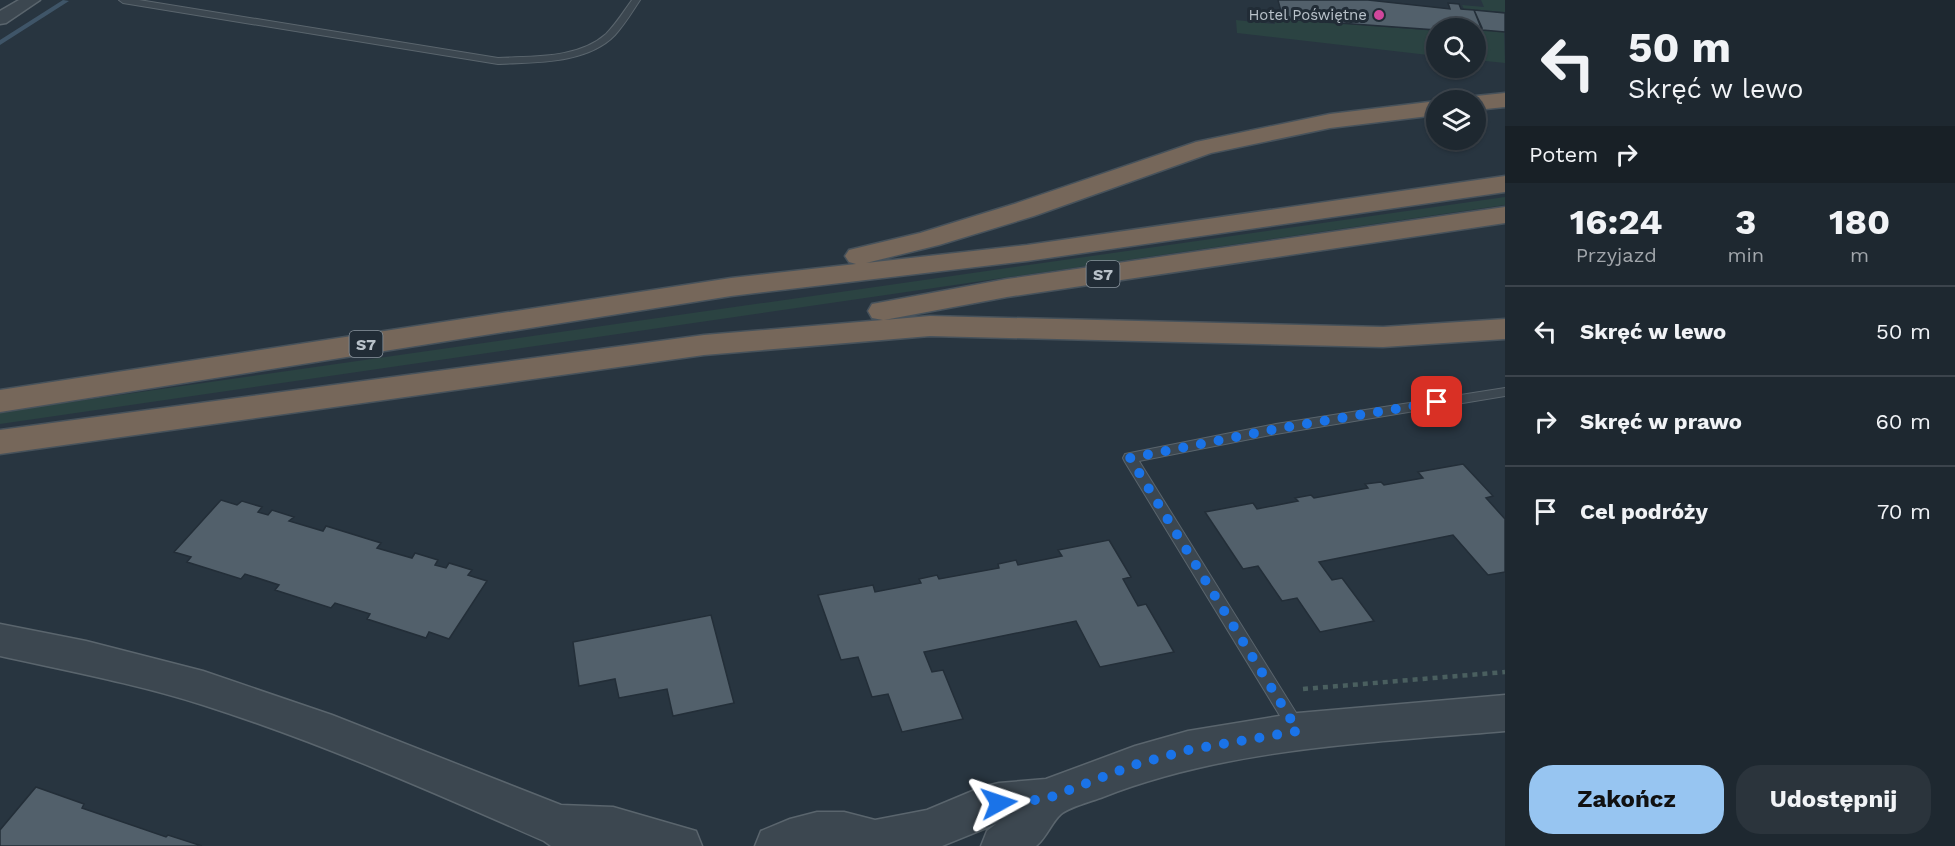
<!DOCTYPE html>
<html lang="pl">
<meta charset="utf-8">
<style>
body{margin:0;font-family:"Work Sans",sans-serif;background:#2b343c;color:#f1f3f6;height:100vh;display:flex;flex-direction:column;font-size:22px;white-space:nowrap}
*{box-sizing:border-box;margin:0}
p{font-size:20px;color:#a1a6ab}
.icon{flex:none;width:33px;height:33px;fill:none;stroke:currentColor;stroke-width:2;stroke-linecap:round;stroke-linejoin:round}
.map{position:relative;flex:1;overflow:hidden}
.drawer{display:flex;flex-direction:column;background:#1e2830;width:450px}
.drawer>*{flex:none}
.guide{background:#1e2830;color:#f1f3f6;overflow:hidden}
.fabs{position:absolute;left:1426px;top:18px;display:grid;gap:12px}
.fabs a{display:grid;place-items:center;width:60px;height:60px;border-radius:50%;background:#1e2830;box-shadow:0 2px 4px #0004,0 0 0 2px #3c444c;font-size:30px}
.pin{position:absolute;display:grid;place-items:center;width:51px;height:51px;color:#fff;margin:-26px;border-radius:12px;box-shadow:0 3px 9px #0006}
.me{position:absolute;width:66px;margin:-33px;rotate:85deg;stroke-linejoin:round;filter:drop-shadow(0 0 4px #0008)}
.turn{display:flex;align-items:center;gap:21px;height:126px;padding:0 24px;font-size:27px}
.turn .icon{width:78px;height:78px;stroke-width:2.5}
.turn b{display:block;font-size:42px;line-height:51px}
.then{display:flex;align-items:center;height:57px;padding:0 24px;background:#0003;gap:12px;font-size:22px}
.eta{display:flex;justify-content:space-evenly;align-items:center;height:102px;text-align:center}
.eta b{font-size:36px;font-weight:700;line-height:42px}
.action{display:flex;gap:12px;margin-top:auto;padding:12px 24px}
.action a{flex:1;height:69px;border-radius:24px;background:#97c5f1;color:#111;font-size:24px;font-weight:700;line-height:69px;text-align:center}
.action a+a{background:#2b343c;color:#f1f3f6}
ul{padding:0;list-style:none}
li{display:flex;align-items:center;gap:18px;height:90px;padding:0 24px;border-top:2px solid #3c444c}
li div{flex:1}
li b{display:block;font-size:22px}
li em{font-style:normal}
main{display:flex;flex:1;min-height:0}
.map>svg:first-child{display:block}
</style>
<main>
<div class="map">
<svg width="1505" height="846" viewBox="0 0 1505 846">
<rect width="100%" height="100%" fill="#283540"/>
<path fill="#2b4342" d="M1481 0H1505V12L1464 9 1462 5 1484 7Z
M1273 18 1437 31V56L1237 33 1236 20 1275 24Z
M1442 26 1504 32 1505 63 1476 60V28H1443Z
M1505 197V205L0 424V412Z"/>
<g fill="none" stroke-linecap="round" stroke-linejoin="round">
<path fill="#3f5568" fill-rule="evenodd" d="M63 0 69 1 0 45V40Z"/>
</g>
<path fill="#52606b" stroke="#232e38" stroke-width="1.5" d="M1278 0H1368L1450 9 1448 3 1459 4 1461 9 1474 10 1482 28 1439 25 1440 28 1437 30 1283 19Z
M1474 10 1505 13V32L1482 30Z
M1463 464 1493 496 1486 498 1505 519V572L1488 575 1453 535 1319 562 1332 580 1342 578 1374 621 1320 632 1297 598 1282 601 1258 566 1243 569 1205 512 1253 503 1257 509 1298 501 1295 498 1311 495 1314 498 1368 488 1365 484 1381 482 1384 485 1423 478 1418 472Z
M221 500 237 505 242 501 262 507 258 512 268 515 272 510 294 517 289 521 323 531 326 526 381 543 377 548 412 558 415 553 438 560 435 565 446 568 449 563 472 570 468 575 487 581 449 639 429 632 426 638 367 619 370 614 335 603 331 608 275 590 279 585 245 574 241 579 187 562 191 557 174 552Z
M1109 540 1131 577 1123 579 1138 606 1146 604 1174 652 1100 667 1076 621 924 652 932 672 943 670 963 719 902 732 888 694 872 697 858 657 841 660 818 595 873 585 875 592 921 583 919 579 937 575 939 579 999 568 998 564 1016 560 1018 565 1062 556 1058 550Z
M711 615 734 703 673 716 667 689 619 698 615 679 579 686 573 642Z
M36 787 84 804 82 808 166 837 168 835 202 846H0V830Z"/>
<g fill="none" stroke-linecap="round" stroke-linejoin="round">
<g stroke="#5a656d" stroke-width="2">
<path id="service" d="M119 0H139L498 58C533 56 578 59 606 34 616 24 624 11 632 0H640C632 12 625 24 615 35 587 64 536 62 498 64L123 3Z
M1505 388V396L1276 434 1139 461 1303 724 1306 729 1303 734 1297 736 1291 734 1125 462 1123 458 1125 454 1276 424Z"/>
</g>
<g stroke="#5a656d" stroke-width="3">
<path id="minor" d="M19 0H40L6 23 0 24V11Z"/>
</g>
<g stroke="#5a656d" stroke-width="3">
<path id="tertiary" d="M0 624 86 641 203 671 332 715 561 805 613 807 696 831 702 846H551L544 841C433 792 319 742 203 705 137 684 68 671 0 656Z
M1505 695V731C1370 743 1231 747 1103 797 1093 801 1069 807 1061 814 1051 823 1047 837 1036 846H981L987 831 996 824 942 846H755L761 831 790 819 817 812H844L875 820 927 810 982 787 999 783 1046 779 1135 746 1188 731 1298 713Z"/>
</g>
<g stroke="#47525b" stroke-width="3">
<path id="motorway" d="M1505 93V107L1476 110V100H1466L1476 96Z
M1437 101V115L1330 128 1211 153 1034 216 939 245 866 263 1027 245 1505 176V192L1027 261 731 296 0 412V390L731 278 856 264 849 262 845 256 849 250 920 233 1014 204 1196 142 1330 114Z
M1505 207V223L1007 297 884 320 930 316 1383 327 1505 319V339L1383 347 930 336 704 355 0 454V430L704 335 883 320 872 318 868 311 872 304 1007 279Z"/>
</g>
<path stroke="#4a5f5f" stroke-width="4.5" stroke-dasharray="5 5" stroke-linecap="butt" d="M1303 689 1505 672"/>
<use href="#service" fill="#3c4750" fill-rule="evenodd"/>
<use href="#minor" fill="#3c4750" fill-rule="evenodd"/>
<use href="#tertiary" fill="#3c4750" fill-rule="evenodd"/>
<use href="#motorway" fill="#76675a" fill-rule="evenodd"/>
</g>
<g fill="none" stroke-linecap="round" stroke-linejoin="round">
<path stroke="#1a73e8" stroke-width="10" stroke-dasharray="0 18" d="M999 803 1046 799 1134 765 1188 750 1298 731 1130 458 1276 429 1437 402"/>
</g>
<circle fill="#d1479c" stroke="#212c36" stroke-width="2" cx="1379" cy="15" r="6"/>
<g text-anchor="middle" stroke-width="6" stroke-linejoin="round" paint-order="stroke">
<g font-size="15" fill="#b9c2ca" stroke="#212c36" text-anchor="end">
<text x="1367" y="20">Hotel Poświętne</text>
</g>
<g fill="#212c36" stroke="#8b959e" stroke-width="1.5">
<rect x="1086.5" y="261" width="33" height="26" rx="4.5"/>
<rect x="349.5" y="331" width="33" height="26" rx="4.5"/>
</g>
<g font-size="16" font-weight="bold" fill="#b9c2ca">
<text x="1103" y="280">S7</text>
<text x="366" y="350">S7</text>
</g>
</g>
</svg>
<div class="fabs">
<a><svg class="icon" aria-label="search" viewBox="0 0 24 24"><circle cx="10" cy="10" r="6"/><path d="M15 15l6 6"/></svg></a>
<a><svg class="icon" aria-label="layers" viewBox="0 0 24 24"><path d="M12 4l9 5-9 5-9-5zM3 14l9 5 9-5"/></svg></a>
</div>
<div class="pin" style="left:1437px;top:402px;background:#d93025"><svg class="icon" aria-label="arrive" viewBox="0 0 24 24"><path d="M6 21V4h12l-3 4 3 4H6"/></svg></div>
<svg class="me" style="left:999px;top:803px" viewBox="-20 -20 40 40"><path d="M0-17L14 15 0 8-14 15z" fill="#1a73e8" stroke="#fff" stroke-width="4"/></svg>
</div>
<section class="drawer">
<div class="guide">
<div class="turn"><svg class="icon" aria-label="left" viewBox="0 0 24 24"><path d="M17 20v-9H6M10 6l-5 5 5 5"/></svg><div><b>50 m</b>Skręć w lewo</div></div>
<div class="then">Potem<svg class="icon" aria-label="right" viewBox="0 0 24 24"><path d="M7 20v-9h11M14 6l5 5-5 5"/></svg></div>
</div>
<div class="eta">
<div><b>16:24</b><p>Przyjazd</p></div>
<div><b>3</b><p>min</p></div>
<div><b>180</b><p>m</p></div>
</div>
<ul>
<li><svg class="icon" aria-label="left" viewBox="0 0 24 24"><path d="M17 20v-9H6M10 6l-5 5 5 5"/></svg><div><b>Skręć w lewo</b></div><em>50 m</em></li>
<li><svg class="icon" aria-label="right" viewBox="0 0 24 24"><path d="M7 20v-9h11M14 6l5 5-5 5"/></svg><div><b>Skręć w prawo</b></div><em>60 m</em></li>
<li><svg class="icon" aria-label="arrive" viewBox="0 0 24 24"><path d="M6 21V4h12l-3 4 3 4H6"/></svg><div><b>Cel podróży</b></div><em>70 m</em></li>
</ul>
<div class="action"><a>Zakończ</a><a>Udostępnij</a></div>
</section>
</main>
